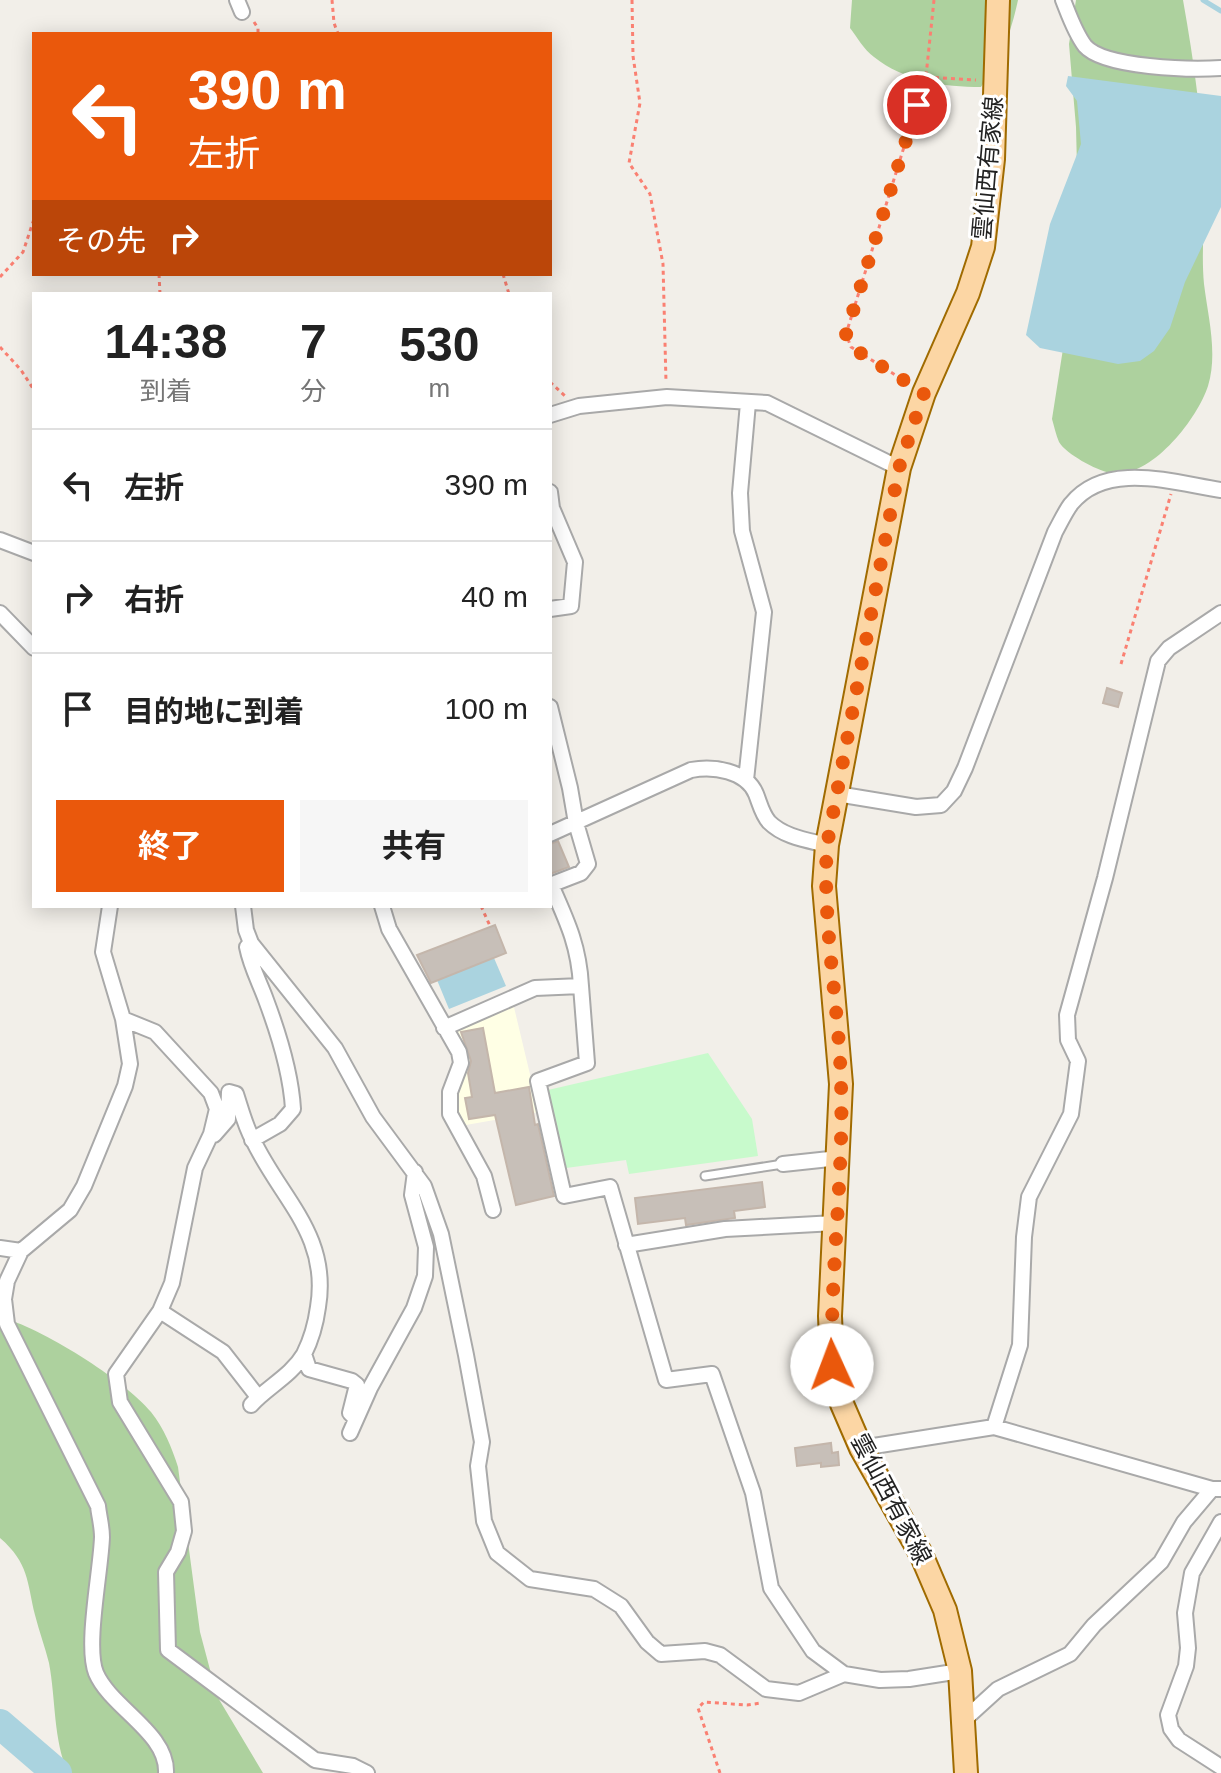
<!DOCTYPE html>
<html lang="ja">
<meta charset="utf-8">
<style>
body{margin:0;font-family:Helvetica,"Noto Sans JP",sans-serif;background:#f6f6f6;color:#222;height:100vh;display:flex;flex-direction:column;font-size:30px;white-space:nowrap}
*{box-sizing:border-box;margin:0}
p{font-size:26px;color:#767676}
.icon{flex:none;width:44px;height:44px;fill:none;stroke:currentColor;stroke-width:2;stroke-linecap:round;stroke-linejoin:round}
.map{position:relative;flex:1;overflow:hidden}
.sheet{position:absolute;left:32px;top:292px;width:520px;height:616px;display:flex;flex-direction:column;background:#fff;border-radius:0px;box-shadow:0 4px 20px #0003}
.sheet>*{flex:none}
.hud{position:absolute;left:32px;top:32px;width:520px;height:244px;border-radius:0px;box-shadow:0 4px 20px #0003;background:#ea580c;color:#fff;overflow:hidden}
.pin{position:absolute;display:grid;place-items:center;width:68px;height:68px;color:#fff;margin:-34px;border:4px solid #fff;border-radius:50%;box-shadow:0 2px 8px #0007}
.me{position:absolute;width:88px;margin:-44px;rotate:358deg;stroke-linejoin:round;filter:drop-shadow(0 0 6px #0008)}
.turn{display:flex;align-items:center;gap:28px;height:168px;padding:0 24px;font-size:36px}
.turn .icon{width:104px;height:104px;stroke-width:2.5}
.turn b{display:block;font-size:56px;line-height:68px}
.then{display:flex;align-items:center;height:76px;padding:0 24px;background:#0003;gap:16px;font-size:30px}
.eta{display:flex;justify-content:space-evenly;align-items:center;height:136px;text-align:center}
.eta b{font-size:48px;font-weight:700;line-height:56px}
.primary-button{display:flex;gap:16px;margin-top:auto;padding:16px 24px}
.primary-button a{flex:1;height:92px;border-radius:0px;background:#ea580c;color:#fff;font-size:32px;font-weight:700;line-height:92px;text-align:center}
.primary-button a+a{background:#f6f6f6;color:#222}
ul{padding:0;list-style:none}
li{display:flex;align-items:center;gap:24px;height:112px;padding:0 24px;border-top:2px solid #e0e0e0}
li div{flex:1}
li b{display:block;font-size:30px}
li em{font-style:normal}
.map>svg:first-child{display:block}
</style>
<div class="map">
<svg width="1221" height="1773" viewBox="0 0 1221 1773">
<rect width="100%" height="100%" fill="#f2efe9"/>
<path fill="#ffffe5" d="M513 1003 539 1112 466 1125 456 1112V1095L464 1068 457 1026Z"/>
<path fill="#add19e" d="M852 0H1018C1011 33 1001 59 981 87 944 87 904 81 874 57 864 50 857 37 850 28Z
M1076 0H1183C1194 62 1203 124 1204 187 1205 219 1201 252 1204 284 1208 317 1218 353 1208 386 1197 420 1149 481 1110 473 1096 470 1066 454 1059 442 1056 435 1054 426 1052 419L1079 247 1076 127 1069 44Z
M0 1317C40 1327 125 1380 151 1412 164 1428 172 1448 178 1467L200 1632 217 1696 263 1773H68C53 1739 56 1700 49 1663 45 1647 39 1631 35 1615 27 1582 29 1563 0 1538Z"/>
<path fill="#c8facc" d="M708 1053 752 1119 758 1156 629 1174 626 1160 566 1168 548 1090Z"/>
<path fill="#aad3df" d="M1068 76 1221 96V207L1185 282 1170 328 1154 351 1140 361 1118 364 1040 348 1026 335 1050 224 1081 144 1077 101 1066 86Z
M494 958 506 986 449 1009 437 980Z"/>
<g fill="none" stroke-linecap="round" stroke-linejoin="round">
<path stroke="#aad3df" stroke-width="5" d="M1203 0 1221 11"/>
<path stroke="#aad3df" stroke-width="30" d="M0 1724 57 1773"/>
</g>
<path fill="#c7bfb8" stroke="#c4b6ab" stroke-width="2" d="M1107 688 1122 693 1118 707 1103 703Z
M558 841 569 867 550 874V844Z
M495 925 506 953 431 983 417 955Z
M483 1028 495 1093 529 1087 535 1125 538 1124 554 1196 516 1205 495 1115 469 1119 465 1098 472 1097 468 1073 471 1061 461 1032Z
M762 1182 765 1207 734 1211 735 1218 686 1225 685 1218 638 1224 635 1198Z
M831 1443 832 1453 838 1452 839 1465 821 1467V1463L797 1466 795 1448Z"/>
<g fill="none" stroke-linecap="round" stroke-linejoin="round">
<g stroke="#a9a9a9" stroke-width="11">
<path id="lane" d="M705 1176 783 1164"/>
</g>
<g stroke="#a9a9a9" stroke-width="18">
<path id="street" d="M237 0 242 12
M1063 0C1069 15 1075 33 1085 46 1104 68 1192 70 1221 68
M550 415 579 406 667 397 767 403 899 468
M550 492 552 508 575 562 571 606 550 609
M0 540 34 553
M0 613 34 648
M550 707 570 788 576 823 588 864 581 873 550 885
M746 780 764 612 742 531 740 493 748 403
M837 794 916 807 941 805 954 791 965 768 1055 532C1060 523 1065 512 1071 504 1106 460 1174 483 1221 490
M550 834 691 770C713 766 746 770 756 794 760 804 762 814 769 822 784 837 807 840 827 845
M551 885C567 921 579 946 581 986
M110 906 103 952 123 1019 130 1064 125 1086 84 1186 70 1210 21 1251 7 1281 4 1299 7 1324 98 1506C99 1516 102 1526 102 1537 101 1570 85 1646 96 1673 111 1708 168 1733 166 1773
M243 906 246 930 251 943 335 1048 373 1117 424 1186 441 1234 466 1355 482 1442 478 1466 484 1521 497 1553 530 1579 594 1589 621 1606 647 1642 661 1654 705 1651 720 1655 766 1689 799 1693 844 1674 880 1680 909 1679 960 1671
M382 906 389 929 459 1052 461 1063 450 1092V1114L484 1176 493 1210
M251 943 247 947C251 967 259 981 266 1000 278 1032 291 1075 293 1109L280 1124 252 1140
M123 1019 155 1032 211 1093 217 1109 211 1134 195 1168 172 1283 160 1311 116 1374 120 1402 181 1502 184 1531 178 1552 166 1572 168 1650 315 1760 353 1766 367 1773
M444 1028 535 988 581 986 587 1063 538 1081 564 1196 610 1187 666 1380 712 1374 753 1493 771 1588 813 1651 844 1674
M211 1134 214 1135 228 1119 229 1092 236 1094C241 1109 245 1126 253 1140 281 1199 330 1235 318 1307 316 1322 311 1340 304 1354 291 1376 267 1387 251 1405
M783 1164 839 1158
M626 1245 725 1229 835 1223
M0 1248 21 1251
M160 1311 223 1352 258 1397
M304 1354 309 1369 352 1381 357 1385 350 1413 356 1419
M994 1427 1020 1345 1024 1237 1029 1197 1071 1114 1078 1061 1068 1040 1067 1015 1105 878 1158 661 1169 648 1221 613
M350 1433 370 1388 414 1308 425 1276 426 1247 412 1195 415 1172
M861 1448 994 1427 1212 1489H1221
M1221 1522 1192 1573 1185 1613 1188 1648 1186 1666 1168 1715 1171 1729 1179 1740 1221 1767
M965 1719 998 1689 1070 1654 1094 1625 1161 1562 1184 1522 1212 1489"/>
</g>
<g stroke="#a06b00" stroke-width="26">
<path id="primary" d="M966 1773 960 1671 945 1610 921 1554 861 1448 842 1404 832 1365 830 1316 841 1084 824 886 827 845 899 468 924 393 968 293 983 247 993 159 998 0"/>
</g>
<path stroke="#fa8072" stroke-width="3" stroke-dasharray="4 4" stroke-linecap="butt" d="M332 0 334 23 338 34
M632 0 633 56 640 103 629 163 650 194 663 264 666 382
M254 22 258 28V34
M927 77 976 80
M159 274 160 294
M503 274 509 294
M0 277 23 252 34 219
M0 347 21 370 34 390
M550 382 565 396
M908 383 851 347 846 334 926 76 934 0
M1121 664 1171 494
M481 906 490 926
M720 1773 698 1708 704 1702 747 1705 761 1703"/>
<use href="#lane" stroke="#fff" stroke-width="7"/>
<use href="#street" stroke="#fff" stroke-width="14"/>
<use href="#primary" stroke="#fcd6a4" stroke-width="22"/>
</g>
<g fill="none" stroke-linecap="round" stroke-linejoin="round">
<path stroke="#ea580c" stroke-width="14" stroke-dasharray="0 25.2" d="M832 1365C830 1271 844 1177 841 1083 839 1004 822 925 827 845L899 468 924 393 851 347 846 334 917 105"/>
</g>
<g text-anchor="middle" stroke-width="6" stroke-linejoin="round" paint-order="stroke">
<g font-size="24" fill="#222" stroke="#fff">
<text transform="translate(988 168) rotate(-85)" y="8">雲仙西有家線</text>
<text transform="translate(891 1499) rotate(62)" y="8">雲仙西有家線</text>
</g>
</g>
</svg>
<div class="pin" style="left:917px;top:105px;background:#d93025"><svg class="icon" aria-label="arrive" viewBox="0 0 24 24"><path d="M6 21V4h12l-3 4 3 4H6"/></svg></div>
<svg class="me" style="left:832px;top:1365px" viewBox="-20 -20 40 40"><circle r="19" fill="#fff"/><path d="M0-13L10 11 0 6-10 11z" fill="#ea580c"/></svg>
<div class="hud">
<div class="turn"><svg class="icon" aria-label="left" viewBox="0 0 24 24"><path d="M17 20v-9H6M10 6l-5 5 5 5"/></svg><div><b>390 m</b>左折</div></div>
<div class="then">その先<svg class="icon" aria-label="right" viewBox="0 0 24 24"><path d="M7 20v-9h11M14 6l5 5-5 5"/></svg></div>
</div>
<section class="sheet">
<div class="eta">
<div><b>14:38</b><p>到着</p></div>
<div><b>7</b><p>分</p></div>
<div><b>530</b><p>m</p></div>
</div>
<ul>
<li><svg class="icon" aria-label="left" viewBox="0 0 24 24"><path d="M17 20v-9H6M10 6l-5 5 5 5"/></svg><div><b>左折</b></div><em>390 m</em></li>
<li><svg class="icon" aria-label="right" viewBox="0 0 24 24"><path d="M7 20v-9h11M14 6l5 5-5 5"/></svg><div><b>右折</b></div><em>40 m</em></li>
<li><svg class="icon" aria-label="arrive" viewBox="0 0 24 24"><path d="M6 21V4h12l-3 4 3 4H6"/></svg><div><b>目的地に到着</b></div><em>100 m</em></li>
</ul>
<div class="primary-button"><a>終了</a><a>共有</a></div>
</section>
</div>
